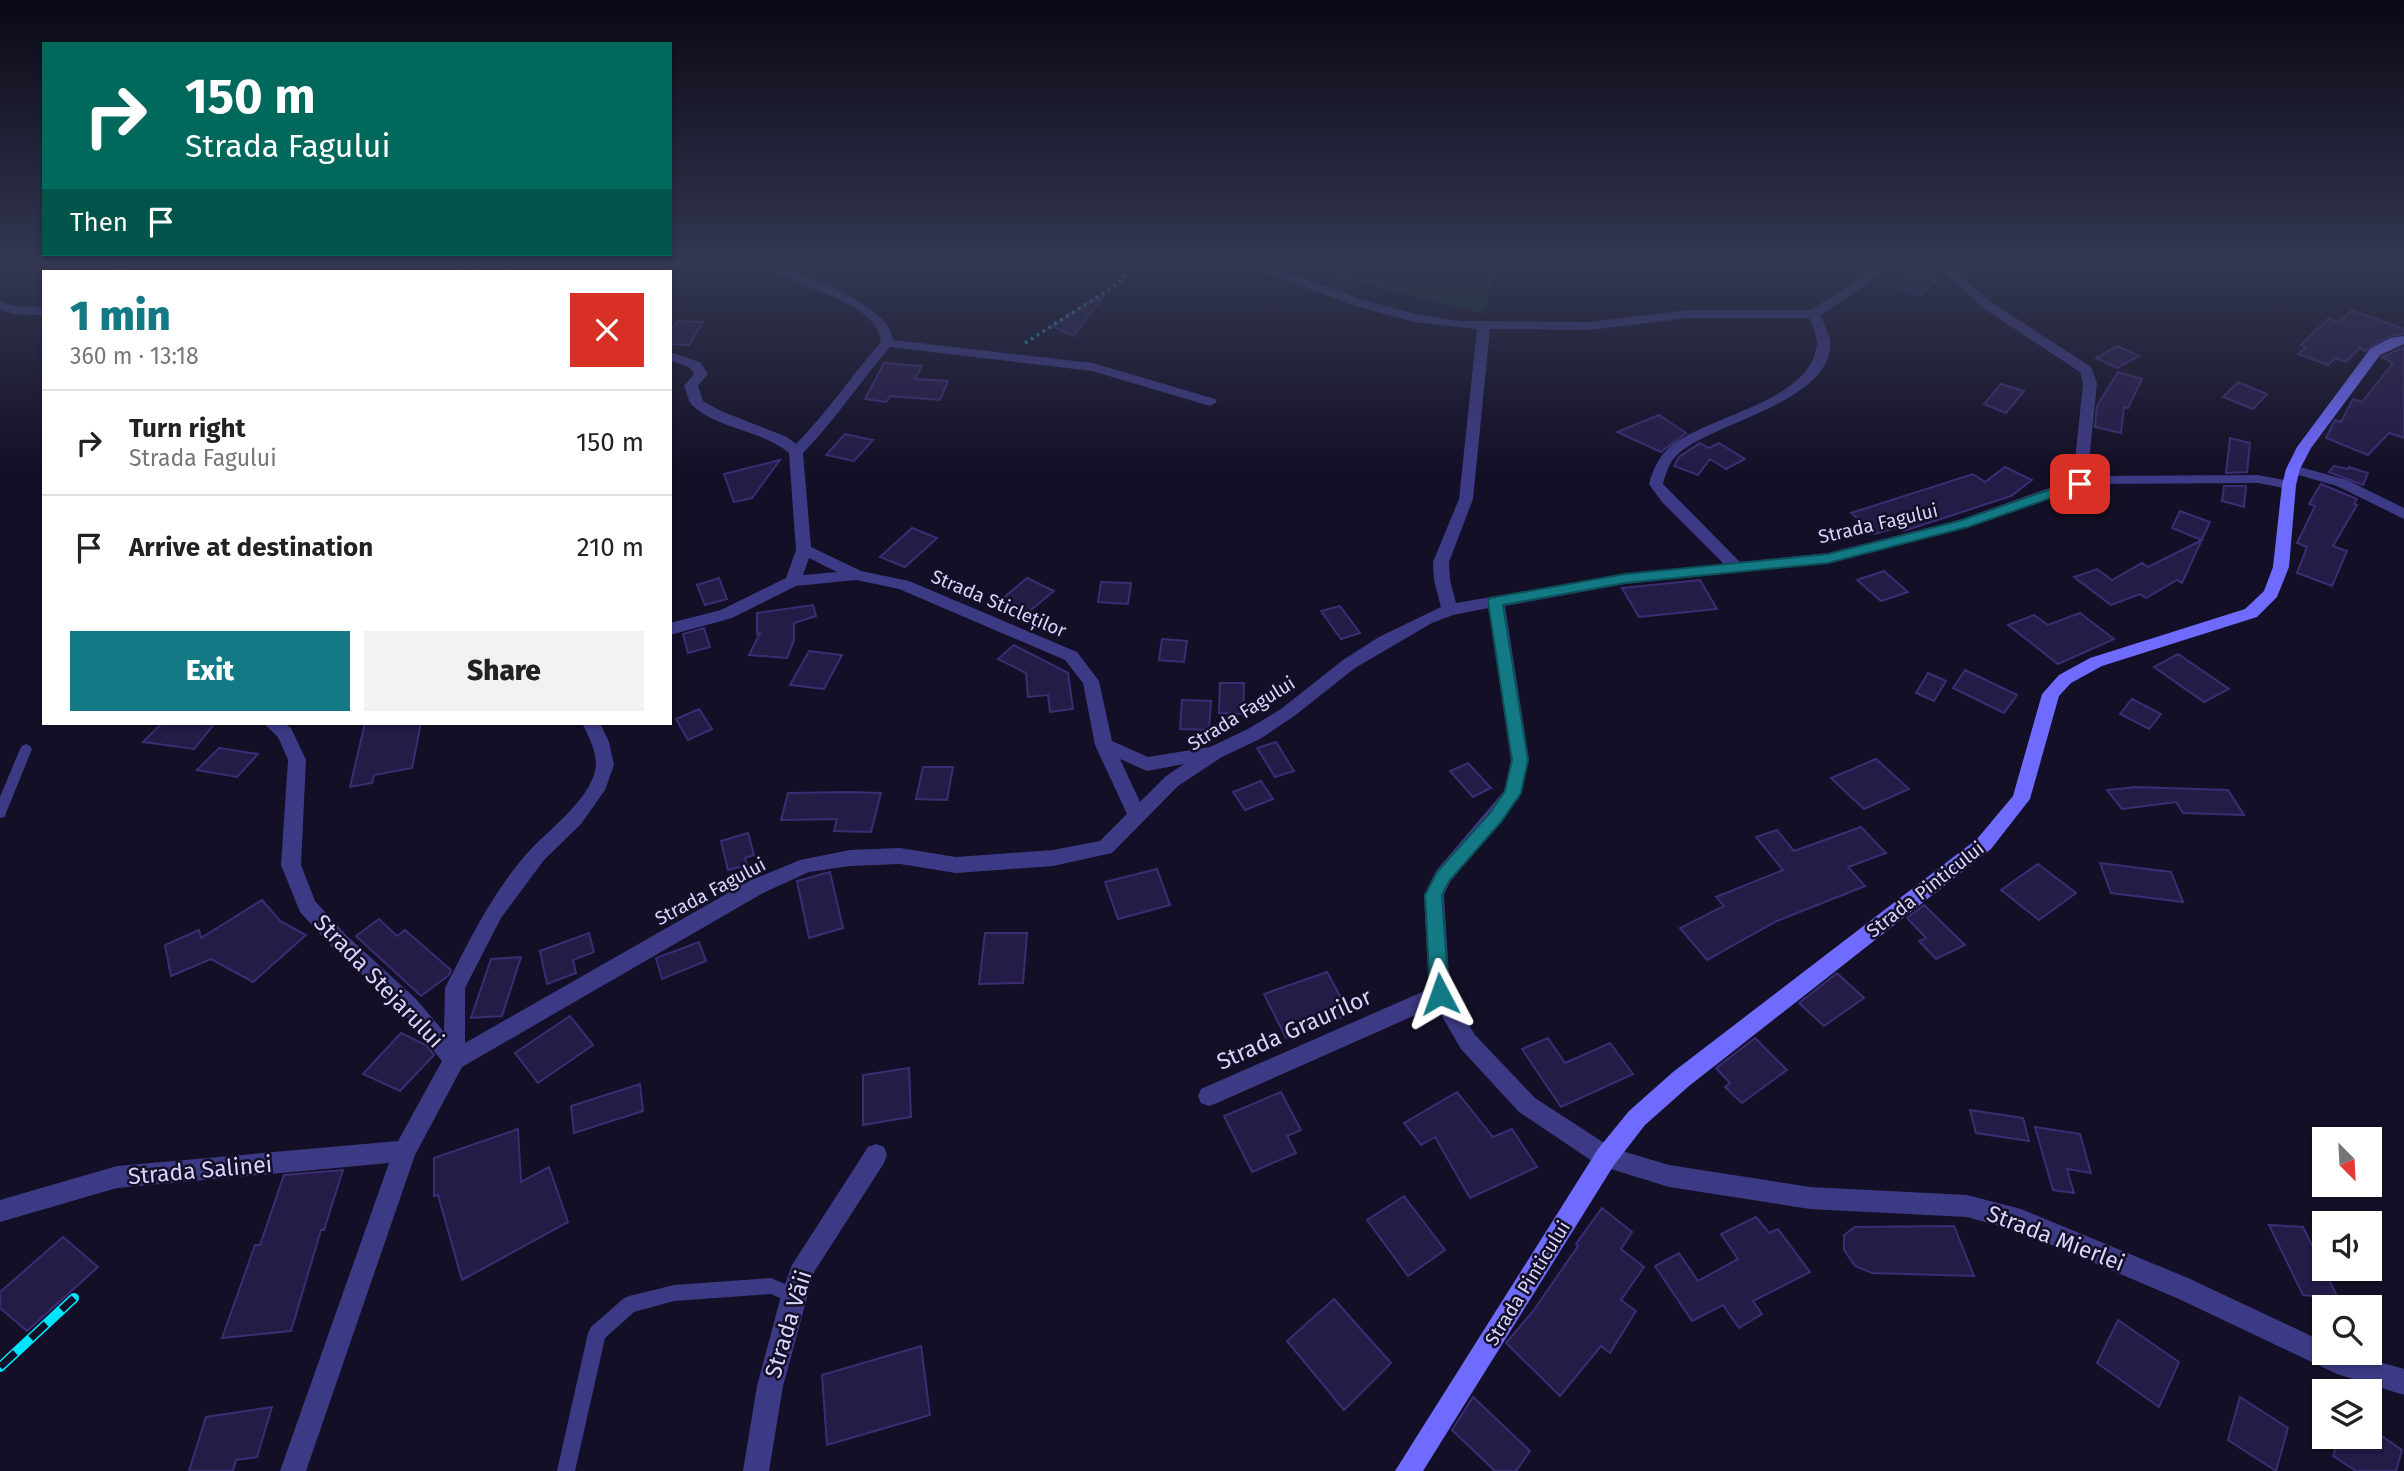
<!DOCTYPE html>
<meta charset="utf-8">
<style>
body{margin:0;font-family:"Fira Sans",sans-serif;background:#f2f2f2;color:#222;height:100vh;display:flex;flex-direction:column;font-size:26px;white-space:nowrap}
*{box-sizing:border-box;margin:0}
p{font-size:23px;color:#767676}
.icon{flex:none;width:38px;height:38px;fill:none;stroke:currentColor;stroke-width:2;stroke-linecap:round;stroke-linejoin:round}
.map{position:relative;flex:1;overflow:hidden}
.details{position:absolute;left:42px;top:270px;width:630px;height:455px;display:flex;flex-direction:column;background:#fff;border-radius:0px;box-shadow:0 2px 5px #0004}
.details>*{flex:none}
.top-card{position:absolute;left:42px;top:42px;width:630px;height:214px;border-radius:0px;box-shadow:0 2px 5px #0004;background:#00695c;color:#fff;overflow:hidden}
.needle{width:46px;rotate:156deg}
.buttons{position:absolute;left:2312px;top:1127px;display:grid;gap:14px}
.buttons a{display:grid;place-items:center;width:70px;height:70px;border-radius:0px;background:#fff;box-shadow:0 2px 5px #0004;font-size:35px}
.pin{position:absolute;display:grid;place-items:center;width:60px;height:60px;color:#fff;margin:-30px;border-radius:14px;box-shadow:0 4px 10px #0006}
.me{position:absolute;width:77px;margin:-38px;rotate:356deg;stroke-linejoin:round;filter:drop-shadow(0 0 5px #0008)}
.turn{display:flex;align-items:center;gap:24px;height:147px;padding:0 28px;font-size:32px}
.turn .icon{width:91px;height:91px;stroke-width:2.5}
.turn b{display:block;font-size:49px;line-height:60px}
.then{display:flex;align-items:center;height:66px;padding:0 28px;background:#0003;gap:14px;font-size:26px}
.round{display:grid;place-items:center;flex:none;width:74px;height:74px;border-radius:0px;background:#f2f2f2}
.overview{display:flex;align-items:center;justify-content:space-between;height:119px;padding:0 28px}
h1{font-size:42px;font-weight:800;line-height:52px;color:#137a85}
.action{display:flex;gap:14px;margin-top:auto;padding:14px 28px}
.action a{flex:1;height:80px;border-radius:0px;background:#137a85;color:#fff;font-size:28px;font-weight:800;line-height:80px;text-align:center}
.action a+a{background:#f2f2f2;color:#222}
ul{padding:0;list-style:none}
li{display:flex;align-items:center;gap:21px;height:105px;padding:0 28px;border-top:2px solid #e0e0e0}
li div{flex:1}
li b{display:block;font-size:26px}
li em{font-style:normal}
.map>svg:first-child{display:block}
</style>
<div class="map">
<svg width="2404" height="1471" viewBox="0 0 2404 1471">
<rect width="100%" height="100%" fill="#130f26"/>
<path fill="#12302f" d="M1308 265H1497L1483 314 1331 275Z"/>
<path fill="#241b47" stroke="#3b2d73" stroke-width="2" d="M1914 274 1935 281 1920 295 1899 288Z
M1106 292 1074 336 1051 326Z
M2352 310 2404 329V334L2389 336 2365 351 2360 348 2346 362 2336 358 2328 365 2298 354 2306 347 2301 345 2329 318 2338 322Z
M677 321 703 322 689 345 670 344V331Z
M2117 346 2139 356 2117 368 2096 358Z
M2404 347V438L2389 433 2368 455 2326 438 2335 420 2341 422 2353 399 2362 402 2393 363 2382 357Z
M884 363 922 366 915 379 948 381 940 400 890 396 886 402 865 399Z
M2118 372 2142 379 2128 408 2124 407 2121 433 2095 427 2097 406Z
M2238 382 2267 394 2253 409 2223 397Z
M2001 384 2024 391 2006 413 1984 404Z
M1659 415 1686 433 1661 452 1617 432Z
M845 434 873 440 854 461 826 455Z
M2230 438 2250 443 2247 472 2226 473Z
M1700 443 1709 448 1719 443 1745 459 1726 469 1710 459 1698 475 1674 466 1679 457Z
M780 460 752 498 734 502 724 474Z
M2334 466 2348 469 2349 467 2368 473 2363 485 2329 472Z
M2005 467 2032 480 2011 496 1904 531 1899 527 1874 534 1872 526 1868 527 1851 513 1973 474 1985 482Z
M2321 484 2357 499 2354 504 2357 505 2333 546 2347 551 2332 586 2297 573 2307 547 2297 543 2315 506 2309 504Z
M2224 486H2246L2244 507 2222 501Z
M2180 511 2210 522 2182 583 2177 580 2146 598 2140 594 2111 605 2074 577 2097 569 2112 580 2142 563 2148 567 2202 540 2172 528Z
M912 528 937 538 905 567 880 557Z
M1884 571 1908 592 1881 601 1857 580Z
M719 578 727 599 705 605 697 585Z
M1027 578 1054 591 1027 613 1001 600Z
M1700 580 1717 609 1639 617 1622 588Z
M1101 582 1131 583 1128 604 1098 602Z
M813 605 816 616 794 623V640L787 658 749 655 760 633 757 634V613Z
M1340 606 1360 633 1341 639 1321 611Z
M2080 613 2114 639 2058 664 2008 625 2034 615 2048 625Z
M704 628 710 647 688 653 683 634Z
M1162 639 1187 641 1184 662 1159 660Z
M1014 645 1068 673 1073 709 1050 712 1048 695 1028 697 1026 673 998 659Z
M809 651 842 655 824 689 790 685Z
M2178 654 2229 689 2204 702 2154 667Z
M1965 670 2017 695 2004 713 1953 688Z
M1928 673 1946 681 1934 701 1916 693Z
M1220 683H1244L1243 714 1219 713Z
M2132 699 2161 714 2149 729 2120 714Z
M1182 700 1211 701 1209 730 1180 729Z
M699 709 712 729 688 740 676 719Z
M162 723H215L194 749 143 742Z
M365 723H421L412 768 374 775 372 783 350 787Z
M1276 742 1294 771 1275 777 1257 748Z
M219 748 258 754 237 777 197 770Z
M1876 759 1909 789 1864 809 1831 778Z
M1468 763 1491 788 1473 797 1450 771Z
M923 767H953L947 800 916 799Z
M1261 781 1273 799 1245 810 1233 792Z
M2136 787 2228 790 2244 815 2183 813 2176 802 2122 809 2107 790Z
M788 793 850 792 881 793 871 832 834 831 837 819 781 820Z
M1861 827 1886 853 1848 867 1865 886 1777 921 1707 960 1680 928 1724 906 1716 897 1783 870 1756 837 1777 830 1794 851Z
M748 833 754 855 745 858 747 865 728 870 721 841Z
M2100 863 2171 872 2183 902 2111 893Z
M2038 864 2076 893 2039 920 2001 890Z
M1157 869 1170 905 1118 919 1105 882Z
M830 872 843 928 809 938 797 881Z
M262 900 280 921 306 935 253 982 211 959 171 976 165 945 199 930 201 938Z
M1924 905 1965 945 1936 959 1919 941 1926 938 1907 918Z
M379 919 397 936 405 930 451 970 449 975 421 996 356 936Z
M589 933 594 952 573 960 576 973 547 984 540 951Z
M985 933H1027L1023 983 979 984Z
M699 942 706 961 662 979 656 958Z
M521 957 502 1016 471 1018 491 959Z
M1327 972 1350 1014 1286 1038 1264 994Z
M1837 973 1864 998 1824 1026 1799 1003Z
M570 1016 593 1045 538 1083 515 1053Z
M401 1033 426 1045 434 1055 400 1091 363 1074Z
M1548 1038 1565 1063 1610 1043 1633 1074 1561 1107 1522 1049Z
M1755 1038 1787 1070 1742 1103 1725 1087 1730 1083 1716 1068Z
M909 1068 911 1117 863 1125V1075Z
M640 1084 643 1111 574 1133 571 1106Z
M1281 1092 1301 1130 1287 1136 1296 1153 1252 1172 1224 1116Z
M1457 1092 1493 1137 1512 1129 1537 1167 1470 1198 1435 1137 1421 1145 1404 1123Z
M1970 1110 2023 1118 2029 1141 1976 1133Z
M2035 1127 2080 1134 2091 1173 2067 1169 2074 1193 2053 1190Z
M518 1129 521 1182 549 1167 568 1222 462 1280 438 1195 434 1196V1158Z
M343 1170 324 1230H321L291 1331 222 1338 255 1245H260L284 1175Z
M1404 1196 1445 1250 1408 1276 1367 1220Z
M1602 1208 1632 1232 1621 1249 1644 1267 1621 1300 1636 1311 1610 1353 1601 1346 1560 1396 1506 1343 1534 1310 1578 1246 1576 1244Z
M1756 1217 1769 1233 1778 1229 1810 1272 1753 1301 1762 1314 1739 1328 1723 1305 1692 1321 1655 1266 1679 1253 1698 1281 1738 1259 1721 1234Z
M2269 1225 2303 1227 2338 1298 2303 1295Z
M1954 1226 1974 1276 1872 1273 1855 1266 1844 1250V1235L1855 1227Z
M63 1237 98 1267 27 1331 0 1308V1292Z
M1334 1299 1391 1363 1344 1410 1287 1341Z
M2118 1320 2179 1362 2159 1407 2097 1363Z
M921 1346 930 1415 827 1445 822 1375Z
M1473 1397 1530 1451 1516 1471H1495L1452 1430Z
M2240 1397 2288 1428 2276 1471 2228 1440Z
M272 1407 257 1457 236 1460 233 1471H189L206 1417Z
M2370 1428 2402 1450 2396 1471H2356L2333 1456 2339 1437H2370Z"/>
<g fill="none" stroke-linecap="round" stroke-linejoin="round">
<path stroke="#2fb8b0" stroke-width="3.5" stroke-dasharray="2.5 4.5" stroke-linecap="butt" d="M1025 343 1116 285 1136 265"/>
<path fill="#3d3a85" fill-rule="evenodd" d="M26 744 30 746 32 749 6 813 5 817 0 818V797L20 749 22 746Z
M771 1278 799 1290 801 1296 799 1302 793 1304 771 1294 674 1301 634 1312 605 1338 575 1471H557L588 1333 591 1327 623 1299 629 1296 674 1285Z"/>
<path fill="#3d3a85" fill-rule="evenodd" d="M125 265H139L131 271H117Z
M461 265H473L475 271H463Z
M767 265H782C811 279 890 305 893 340L1093 363 1215 399 1217 402 1210 406 1092 371 890 347C860 382 835 420 803 453L811 547 861 571 909 581 1077 652 1099 681 1112 741 1148 757 1210 747 1248 729 1281 709 1343 660 1379 637 1441 607 1434 580 1433 562 1459 499 1477 329 1414 322 1352 305 1248 265H1265L1360 299 1415 314 1459 321 1590 322 1688 310H1811L1881 265H1895L1821 315C1823 323 1829 333 1830 340 1836 402 1711 422 1677 455 1669 463 1666 473 1663 484L1740 562 1828 553 1959 520 2060 484 2086 478 2075 461 2083 383 2080 372 1983 308 1936 265H1949L1991 302 2091 367 2097 383 2089 461 2099 476 2258 475 2294 482 2296 485 2289 489 2258 483 2095 484 2069 490 1969 527 1828 563 1625 584 1505 606 1529 760 1519 798 1450 882 1444 895 1450 993 1475 1035 1535 1098 1612 1148 1669 1165 1810 1187 1967 1195 2021 1209 2188 1278 2324 1342V1353H2348L2404 1369V1395L2337 1374 2179 1299 2021 1232 1967 1217 1810 1209 1669 1187 1598 1165 1519 1112 1461 1049 1436 1006 1217 1103 1209 1106 1201 1103 1198 1096 1201 1089 1429 989 1424 895 1436 871 1504 791 1511 760 1489 608 1453 615 1432 623 1355 668 1293 717 1260 739 1222 757 1178 786 1112 853 1053 866 956 873 900 864 850 866 809 872 763 893 462 1067 415 1155 306 1471H280L389 1163 117 1188 0 1222V1200L117 1166 398 1141 442 1061 402 1011 332 947 300 912 281 865 288 760 278 737 263 723H284L291 728 306 760 301 865 315 901 346 935 416 999 444 1032 445 988 448 982C472 935 495 888 531 849 551 828 595 795 596 764 596 750 588 735 582 723H600L609 742 614 765 605 790 581 824 544 860 501 918 465 988V1043L749 881 800 860 850 850 900 848 956 857 1053 850 1100 841 1127 814 1095 745 1083 683 1065 660 899 589 856 580 796 586 732 618 670 635V623L721 610 786 578 796 550 789 453C762 430 720 430 693 406 688 402 687 392 684 386L694 374 690 368 670 360V352L700 362 708 374 698 386 703 401 721 411 787 437 796 444C827 413 851 376 881 342 878 300 795 290 767 265ZM1688 318H1809C1812 325 1817 335 1817 343 1813 402 1707 415 1670 447 1658 457 1653 470 1649 484L1662 502 1724 564 1625 574 1456 603 1450 580 1449 562 1473 499 1490 329 1590 330ZM809 558 837 572 803 575ZM1120 759 1147 771 1184 764 1166 776 1140 802Z
M0 302 14 306 44 307V315L13 314 0 310Z
M2293 465 2347 480 2404 508V519L2337 486 2288 472V466Z
M876 1144 884 1147 887 1155 884 1163 814 1272 783 1386 769 1471H743L757 1386 781 1296 792 1265 868 1147Z"/>
<path fill="#6f6bff" fill-rule="evenodd" d="M2404 336V344L2380 355 2311 448 2300 469 2296 485 2289 567 2277 597 2257 617 2102 666 2071 683 2059 696 2030 799 1991 849 1689 1086 1645 1125 1614 1165 1423 1471H1395L1598 1149 1629 1111 1673 1072 1977 839 2013 796 2042 694 2059 675 2090 658 2245 609 2264 591 2273 567 2282 485 2286 469 2297 447 2370 349 2390 338Z"/>
<g stroke="#00e5ff" stroke-width="10">
<path id="rail" d="M0 1367 74 1298"/>
</g>
<use href="#rail" stroke="#130f26" stroke-width="7" stroke-dasharray="21" stroke-linecap="butt"/>
</g>
<linearGradient id="sky" x2="0" y2="1"><stop stop-color="#0a0815"/><stop offset="0.56" stop-color="#333752"/><stop offset="1" stop-color="#333752" stop-opacity="0"/></linearGradient>
<rect width="2404" height="471" fill="url(#sky)"/>
<path fill="#137a85" stroke="#0c4f56" stroke-width="2" d="M2080 479 2087 484 2085 486 1968 527 1828 563 1625 583 1503 605 1528 760 1521 793 1501 822 1449 881 1442 895 1449 994 1446 1000 1440 1003 1433 1000 1430 994 1425 895 1437 872 1490 813 1505 791 1512 760 1488 601 1490 598 1625 574 1828 554 1959 521Z"/>
<g text-anchor="middle" stroke-width="5" stroke-linejoin="round" paint-order="stroke">
<g font-size="19" fill="#d9d4ff" stroke="#130f26">
<text transform="translate(1878 523) rotate(-13)" y="7">Strada Fagului</text>
<text transform="translate(999 603) rotate(23)" y="7">Strada Sticleților</text>
<text transform="translate(1241 713) rotate(-32)" y="7">Strada Fagului</text>
<text transform="translate(1925 889) rotate(-38)" y="7">Strada Pinticului</text>
<text transform="translate(710 891) rotate(-28)" y="7">Strada Fagului</text>
<text transform="translate(1527 1283) rotate(-58)" y="7">Strada Pinticului</text>
</g>
<g font-size="23" fill="#d9d4ff" stroke="#130f26">
<text transform="translate(379 981) rotate(46)" y="8">Strada Stejarului</text>
<text transform="translate(1294 1029) rotate(-24)" y="8">Strada Graurilor</text>
<text transform="translate(200 1170) rotate(-5)" y="8">Strada Salinei</text>
<text transform="translate(2056 1238) rotate(21)" y="8">Strada Mierlei</text>
<text transform="translate(788 1324) rotate(-73)" y="8">Strada Văii</text>
</g>
</g>
</svg>
<div class="buttons">
<a><svg class="needle" viewBox="-14 -14 28 28"><path d="M0-13l5 13h-10z" fill="#e53935"/><path d="M0 13l5-13h-10z" fill="#767676"/></svg></a>
<a><svg class="icon" aria-label="sound" viewBox="0 0 24 24"><path d="M4 9h4l5-4v14l-5-4H4zM17 9q2 3 0 6"/></svg></a>
<a><svg class="icon" aria-label="search" viewBox="0 0 24 24"><circle cx="10" cy="10" r="6"/><path d="M15 15l6 6"/></svg></a>
<a><svg class="icon" aria-label="layers" viewBox="0 0 24 24"><path d="M12 4l9 5-9 5-9-5zM3 14l9 5 9-5"/></svg></a>
</div>
<div class="pin" style="left:2080px;top:484px;background:#d93025"><svg class="icon" aria-label="arrive" viewBox="0 0 24 24"><path d="M6 21V4h12l-3 4 3 4H6"/></svg></div>
<svg class="me" style="left:1440px;top:994px" viewBox="-20 -20 40 40"><path d="M0-17L14 15 0 8-14 15z" fill="#137a85" stroke="#fff" stroke-width="4"/></svg>
<div class="top-card">
<div class="turn"><svg class="icon" aria-label="right" viewBox="0 0 24 24"><path d="M7 20v-9h11M14 6l5 5-5 5"/></svg><div><b>150 m</b>Strada Fagului</div></div>
<div class="then">Then<svg class="icon" aria-label="arrive" viewBox="0 0 24 24"><path d="M6 21V4h12l-3 4 3 4H6"/></svg></div>
</div>
<section class="details">
<div class="overview"><div><h1>1 min</h1><p>360 m · 13:18</p></div><a class="round" style="background:#d93025;color:#fff"><svg class="icon" aria-label="close" viewBox="0 0 24 24"><path d="M6 6l12 12M18 6L6 18"/></svg></a></div>
<ul>
<li><svg class="icon" aria-label="right" viewBox="0 0 24 24"><path d="M7 20v-9h11M14 6l5 5-5 5"/></svg><div><b>Turn right</b><p>Strada Fagului</p></div><em>150 m</em></li>
<li><svg class="icon" aria-label="arrive" viewBox="0 0 24 24"><path d="M6 21V4h12l-3 4 3 4H6"/></svg><div><b>Arrive at destination</b></div><em>210 m</em></li>
</ul>
<div class="action"><a>Exit</a><a>Share</a></div>
</section>
</div>
